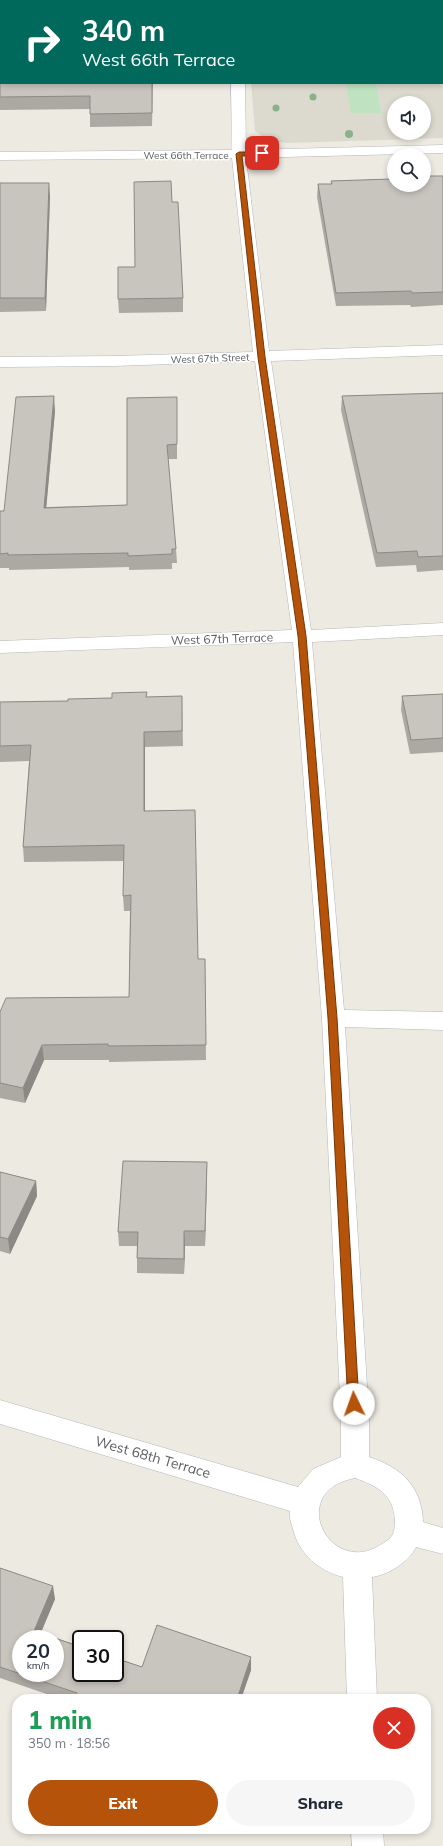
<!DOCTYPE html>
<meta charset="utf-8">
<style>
body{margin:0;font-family:Mulish,sans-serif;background:#f6f6f7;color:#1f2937;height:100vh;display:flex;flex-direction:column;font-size:15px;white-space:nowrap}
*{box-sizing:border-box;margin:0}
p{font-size:13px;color:#747a83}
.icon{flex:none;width:22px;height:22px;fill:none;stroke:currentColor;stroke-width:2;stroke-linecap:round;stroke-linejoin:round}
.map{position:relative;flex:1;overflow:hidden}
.sheet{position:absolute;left:12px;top:1694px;width:419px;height:140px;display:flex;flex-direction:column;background:#fff;border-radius:16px;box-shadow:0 2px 6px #0003}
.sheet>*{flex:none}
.hud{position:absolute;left:0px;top:0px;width:443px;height:84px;box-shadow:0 2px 6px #0003;background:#00695c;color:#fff;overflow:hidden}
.tools{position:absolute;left:387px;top:96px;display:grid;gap:8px}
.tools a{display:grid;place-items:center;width:44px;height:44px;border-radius:50%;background:#fff;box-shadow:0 2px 6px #0003;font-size:20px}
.speed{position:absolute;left:12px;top:1630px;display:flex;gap:8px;font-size:20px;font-weight:700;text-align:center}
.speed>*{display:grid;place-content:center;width:52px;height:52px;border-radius:50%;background:#fff;box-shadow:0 2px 6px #0003;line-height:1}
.speed small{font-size:10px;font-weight:400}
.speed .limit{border:2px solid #111;border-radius:6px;background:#fff;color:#111}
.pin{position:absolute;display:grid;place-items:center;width:34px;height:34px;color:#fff;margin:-17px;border-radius:8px;box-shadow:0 2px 6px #0006}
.me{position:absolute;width:44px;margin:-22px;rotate:357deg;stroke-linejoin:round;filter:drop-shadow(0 0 3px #0008)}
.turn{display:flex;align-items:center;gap:14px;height:84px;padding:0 16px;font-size:18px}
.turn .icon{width:52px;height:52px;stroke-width:2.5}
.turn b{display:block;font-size:28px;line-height:34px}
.round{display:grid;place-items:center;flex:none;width:42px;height:42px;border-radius:21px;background:#f6f6f7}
.head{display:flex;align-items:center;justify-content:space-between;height:68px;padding:0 16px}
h1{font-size:24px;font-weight:800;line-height:30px;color:#1e9e55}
.button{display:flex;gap:8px;margin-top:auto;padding:8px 16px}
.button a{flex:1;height:46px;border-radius:24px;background:#b45309;color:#fff;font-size:16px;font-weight:800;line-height:46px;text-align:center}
.button a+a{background:#f6f6f7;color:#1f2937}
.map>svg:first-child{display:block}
</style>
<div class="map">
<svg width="443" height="1846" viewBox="0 0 443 1846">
<rect width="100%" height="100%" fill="#eceae1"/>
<path fill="#dcd9cf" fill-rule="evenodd" d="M244 0H443V138L286 143 268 140 255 131 251 83H442V1ZM394 103H424V133H394Z"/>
<path fill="#bfe3c1" d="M346 83H376L381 113H351Z"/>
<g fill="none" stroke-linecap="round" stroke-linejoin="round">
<g stroke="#b4b7bb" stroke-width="1">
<path id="street" d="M225 0H237V1H225Z
M231 83H245L246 150 443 145V153L246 158 269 351 443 345V355L271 361 311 630 443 623V635L312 642 344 1010 443 1012V1030L345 1027 369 1419V1457C401 1467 422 1487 423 1522L443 1528V1554L416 1547C409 1562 388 1575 372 1577L377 1699H347L343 1577C319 1571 299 1554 293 1529 291 1523 289 1517 290 1511L0 1424V1400L298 1487 313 1469 341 1457V1419L322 1018 293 642 0 653V641L292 630 255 361 114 366 0 367V357L114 356 253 352 232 158 0 160V152L232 150ZM355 1478C377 1486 394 1494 395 1521 395 1528 394 1536 388 1540 378 1547 366 1554 354 1552 324 1549 306 1510 330 1489 337 1483 346 1480 355 1478Z
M351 1829H383L384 1846H352Z"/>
</g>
<use href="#street" fill="#fff" fill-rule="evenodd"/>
</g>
<g fill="#8ab189">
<circle cx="313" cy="97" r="3.5"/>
<circle cx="276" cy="108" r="3.5"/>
<circle cx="349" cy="134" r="4"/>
</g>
<path fill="#aca9a3" d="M0 0 1 1V83H153L152 126 90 127V109L0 110Z
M443 176V305L411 307 410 305 336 306 317 197 318 184H331V181L390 179V177Z
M0 183 50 196 46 311 0 312Z
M172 202 183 298V312L119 313 118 299 135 267Z
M443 393V570L417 572 416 565 376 567 341 410 342 396Z
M177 397V459H168L176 549 177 563H172V569L129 570V567L9 570V568H0V511H4L55 411 46 507 127 505Z
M147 692V697L182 696 183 746 145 747V811L198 959H205L206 1060 109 1062V1060H44L25 1103 0 1098V1012L129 997 130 911H124L123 896 124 861 24 862 23 847 29 761 0 762V702L68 701 112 698Z
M443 694V752L410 754 401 710 402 696Z
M207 1162 205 1246H185L184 1274 137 1273V1246H119L118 1232Z
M0 1172 36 1181 37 1196 10 1254 0 1251Z
M0 1568 55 1599 41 1633 142 1667 251 1670 241 1699H61L0 1678Z"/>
<path fill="#8c8985" d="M49 183 50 196 46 311 45 298Z
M54 396 55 411 45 522 44 508Z
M144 732 145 747V826L144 811Z
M42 1045 44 1060 25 1103 23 1088Z
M207 1162V1177L205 1246V1231Z
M36 1181 37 1196 10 1254 8 1239Z
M184 1231 185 1246 184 1274Z
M53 1586 55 1599 38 1639 34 1631Z
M251 1657V1670L241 1699H237Z"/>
<path fill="#c8c4be" stroke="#8c8985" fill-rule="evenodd" d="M0 0H14V1H1V83H152V113L90 114V96L0 97Z
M114 0H152V1H114Z
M424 176H443V292L412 293 411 291 336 293 318 184H332L331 181 391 179 390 177H394V185H424Z
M171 181 172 202H178L183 298 118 299V267H135L134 182Z
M0 183H49L45 298H0Z
M443 393V556L418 557 417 551 377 553 342 396Z
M54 396 44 508 127 505V398L177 397V444L167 445 176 549H172V554L128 556V553L8 555V553L0 554V511H4L16 397Z
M147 692 146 697 182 696V731L144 732V811L195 810 198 959H205L206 1045 108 1046V1044L42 1045 23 1088 0 1083V1012L6 998 129 997 131 895 123 896 124 845 23 847 31 745 0 746V702L68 701V699L112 698V693Z
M443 694V738L411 740 402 696Z
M123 1161 207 1162 205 1231H184V1259L137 1258 138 1232H118Z
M0 1172 36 1181 8 1239 0 1237Z
M0 1568 53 1586 34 1631 81 1647V1673H115V1658L142 1667 157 1625 251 1657 237 1699H74L77 1693 0 1667ZM21 1639H55V1673H21Z"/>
<path fill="#b45309" stroke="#753606" d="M262 152 265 153 264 155 242 156 265 357 306 636 337 1018 359 1404 358 1408 354 1409 350 1408 348 1404 328 1018 298 636 258 357 236 154 239 152Z"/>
<g text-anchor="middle" stroke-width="3" stroke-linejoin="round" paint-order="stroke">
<g font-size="10" fill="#5a5d61" stroke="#fff">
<text x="186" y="159">West 66th Terrace</text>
<text transform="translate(210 358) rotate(-2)" y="4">West 67th Street</text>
</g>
<g font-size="12" fill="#5a5d61" stroke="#fff">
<text transform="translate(222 639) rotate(-2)" y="4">West 67th Terrace</text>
</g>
<g font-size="14" fill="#5a5d61" stroke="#fff">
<text transform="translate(153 1457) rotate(16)" y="5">West 68th Terrace</text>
</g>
</g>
</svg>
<div class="tools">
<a><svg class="icon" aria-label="sound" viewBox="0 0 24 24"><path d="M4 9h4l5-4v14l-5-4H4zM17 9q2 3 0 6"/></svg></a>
<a><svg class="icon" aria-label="search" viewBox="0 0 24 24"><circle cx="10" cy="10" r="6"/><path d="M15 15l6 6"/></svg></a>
</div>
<div class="speed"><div>20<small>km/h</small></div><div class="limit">30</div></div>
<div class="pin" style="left:262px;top:153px;background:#d93025"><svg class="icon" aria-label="arrive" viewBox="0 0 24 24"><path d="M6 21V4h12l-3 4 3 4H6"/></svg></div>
<svg class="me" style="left:354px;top:1404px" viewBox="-20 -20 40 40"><circle r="19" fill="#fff"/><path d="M0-13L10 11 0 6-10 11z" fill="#b45309"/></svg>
<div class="hud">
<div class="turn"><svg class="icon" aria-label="right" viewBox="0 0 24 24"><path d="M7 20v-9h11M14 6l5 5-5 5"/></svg><div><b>340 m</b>West 66th Terrace</div></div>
</div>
<section class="sheet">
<div class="head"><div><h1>1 min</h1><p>350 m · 18:56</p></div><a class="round" style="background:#d93025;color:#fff"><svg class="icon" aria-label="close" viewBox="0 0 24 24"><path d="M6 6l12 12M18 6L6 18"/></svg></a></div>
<div class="button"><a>Exit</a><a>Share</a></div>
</section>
</div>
